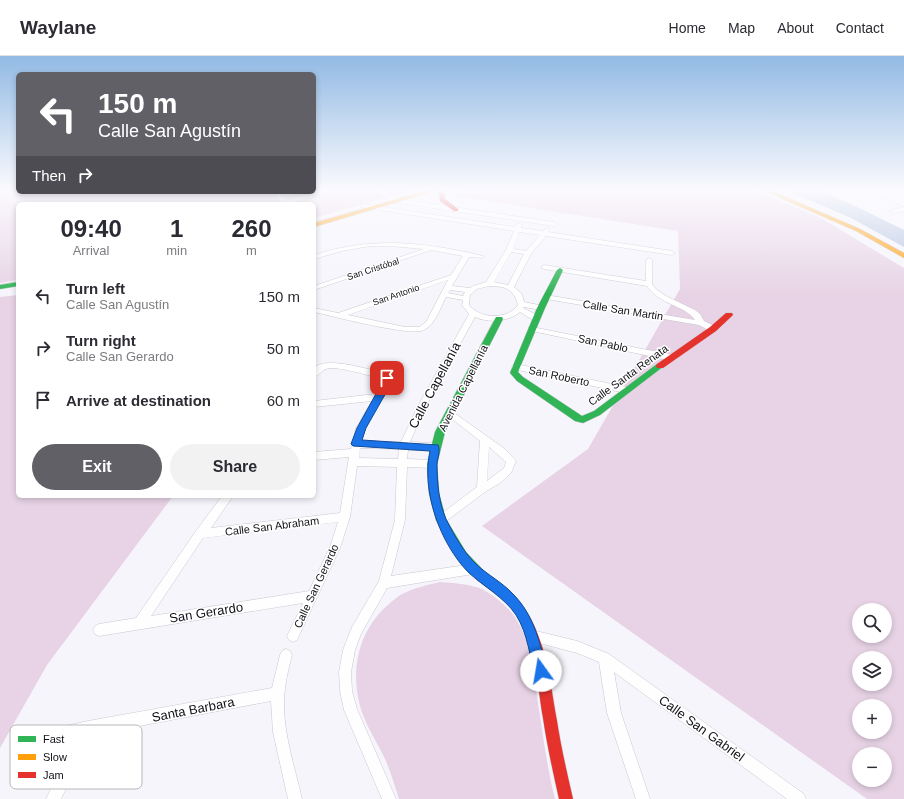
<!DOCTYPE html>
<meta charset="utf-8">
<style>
body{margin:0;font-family:Helvetica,sans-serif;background:#f2f2f3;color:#2b2b33;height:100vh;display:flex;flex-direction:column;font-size:15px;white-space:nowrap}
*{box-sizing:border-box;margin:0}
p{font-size:13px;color:#7c7c81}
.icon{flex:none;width:22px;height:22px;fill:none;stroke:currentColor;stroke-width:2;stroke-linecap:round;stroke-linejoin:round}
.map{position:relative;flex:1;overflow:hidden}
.drawer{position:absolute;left:16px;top:146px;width:300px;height:296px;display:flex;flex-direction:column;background:#fff;border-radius:6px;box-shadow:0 2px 6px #0003}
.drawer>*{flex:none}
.banner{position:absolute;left:16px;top:16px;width:300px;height:122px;border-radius:6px;box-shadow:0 2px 6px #0003;background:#616067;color:#fff;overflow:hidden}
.controls{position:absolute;left:852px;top:547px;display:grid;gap:8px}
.controls a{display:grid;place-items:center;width:40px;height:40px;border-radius:50%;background:#fff;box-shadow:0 2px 6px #0003;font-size:20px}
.pin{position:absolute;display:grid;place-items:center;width:34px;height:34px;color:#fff;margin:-17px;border-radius:8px;box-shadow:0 2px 6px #0006}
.me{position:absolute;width:44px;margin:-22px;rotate:347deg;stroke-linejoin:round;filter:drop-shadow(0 0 3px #0008)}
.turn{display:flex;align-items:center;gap:14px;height:84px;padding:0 16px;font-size:18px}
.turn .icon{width:52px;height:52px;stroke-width:2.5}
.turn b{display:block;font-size:28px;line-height:34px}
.then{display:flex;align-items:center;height:38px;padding:0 16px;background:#0003;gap:8px;font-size:15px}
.eta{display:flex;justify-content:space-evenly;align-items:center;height:68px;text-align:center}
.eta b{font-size:24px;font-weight:700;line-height:28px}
.cta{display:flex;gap:8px;margin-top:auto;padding:8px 16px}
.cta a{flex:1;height:46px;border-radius:24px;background:#616067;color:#fff;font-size:16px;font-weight:700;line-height:46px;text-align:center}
.cta a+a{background:#f2f2f3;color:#2b2b33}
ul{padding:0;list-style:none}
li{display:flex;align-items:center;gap:12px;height:52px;padding:0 16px}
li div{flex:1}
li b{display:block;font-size:15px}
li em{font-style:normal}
header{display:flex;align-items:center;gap:24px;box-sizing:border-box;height:56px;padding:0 20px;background:#fff;border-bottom:1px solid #e1e1e2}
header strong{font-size:19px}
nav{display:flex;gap:22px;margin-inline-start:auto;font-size:14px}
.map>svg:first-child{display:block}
</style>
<header>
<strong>Waylane</strong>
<nav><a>Home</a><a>Map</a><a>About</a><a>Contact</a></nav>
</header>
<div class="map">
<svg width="904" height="743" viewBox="0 0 904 743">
<rect width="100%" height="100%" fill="#f6f5fc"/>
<path fill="#e7d3e5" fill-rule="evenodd" d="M0 134H18V136H314V134H413L314 162V148H18V224L0 227Z
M464 134H753L819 161 904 212V743H867L482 470 588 393 680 233 678 175 449 139ZM859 554H885V580H859ZM859 602H885V628H859ZM859 650H885V676H859ZM859 698H885V724H859Z
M18 239V440H173L47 609 0 692V241Z
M440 526C453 527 469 528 482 533 492 538 511 553 516 563 532 588 534 619 538 647 543 680 547 711 555 743H399C395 731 391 717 386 705 378 687 365 669 360 650 350 612 359 573 390 547 394 544 398 540 402 538 414 532 427 529 440 526Z"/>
<path fill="#b1c3de" d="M786 134H819L853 149 904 174V191L851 162Z"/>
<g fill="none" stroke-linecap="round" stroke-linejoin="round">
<g stroke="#c9c8cf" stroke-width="1">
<path id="street" d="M321 134H327L328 136 287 148H282L275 136H281L286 145Z
M378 134H384L392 142 399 143 554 166 557 168 554 170 399 147 388 144Z
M866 134H874L904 146V150Z
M363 148 515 171 517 168 519 167 522 169 521 172 543 175 547 172 550 174 548 176 672 195 675 197 672 199 546 180 531 198 514 231 522 238 524 246 544 250 545 252 541 254 524 251 523 252 539 260V264H533L520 256C508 266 488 267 475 261L425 352 410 386 435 387 438 388 440 391 438 394 435 395 408 394 407 403 432 404 435 405 437 408 435 411 432 412 407 411 405 464 391 520 473 508 477 509 479 513 477 517 473 518 387 532 361 578 355 594 351 616 352 635 357 653 396 743H382L344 654 340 635 339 616 343 594 352 571 379 525 395 464 397 411 357 410 350 461 340 492 297 584 293 586 289 584 287 580 303 547 99 580 95 578 93 574 95 570 99 568 136 562 196 475 222 440H233L211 472 340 457 349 401 314 404V396L351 393 356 372 372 345 314 351V345L375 338 383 325 379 322C368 319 339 311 330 312 322 313 320 319 314 321V312C325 300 366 313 381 316L388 319 391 325 365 372 362 385 401 386 417 352 469 258 462 249 463 244 446 241C440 252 436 268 424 274 411 281 332 260 314 256V252L338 257 451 219 463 200 431 194 314 234V230L424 193 389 190H370L342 195 314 203V199C373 180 424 186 483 200V202L469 201 452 230 470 232 473 230 486 226 506 194 514 175 361 151V149ZM519 176 540 179 526 195 513 193ZM511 196 524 198 508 229 494 226ZM448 224 426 266 419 271H405L348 259ZM489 230C505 230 514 233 518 249 507 264 480 263 469 249L470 239 477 233ZM450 234 465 236 463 240 448 237ZM360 392 399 393 398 403 359 402ZM338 466 330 491 309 535 151 560 203 482Z
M904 151V155L893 157 890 155Z
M649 202 652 204V228L656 233 666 240 695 254 700 258 704 265 716 271V275H710L699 269 546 243 542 241 546 239 695 264C685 249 659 249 647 230L544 213 541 211 544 209 646 225V204Z
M529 271H532L673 299 677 302 673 305 532 275H529Z
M516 308 626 331 630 334 626 337 513 313 512 311 513 309Z
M450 354 505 393 516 405 511 417 500 427 485 436 441 469 437 467 436 464 437 461 477 431 480 385 447 359 446 357ZM489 391 506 406 504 412 487 425Z
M532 574 577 585 609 598 804 738 806 743H787L614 616 621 657 650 743H636L607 657 599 606 577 597 528 584 526 580 528 576Z
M286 593 290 595 292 599C288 615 284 631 284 648 284 680 295 712 302 743H288L273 676 271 645 92 679 61 743H46L76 682 38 689 33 687 31 682 33 677 88 665 272 632 280 599 282 595Z"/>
</g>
<g stroke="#c9c8cf" stroke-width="1">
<path id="fast" d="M560 212 563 214 545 252 518 316 523 321 582 360 594 355 657 308 660 307 664 310 600 359 583 367 575 365 517 325 510 317 537 252 557 214Z
M18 226V230L0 233V229Z
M496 261H502L503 263 445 376 437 408 439 437 446 463 466 496 485 516 487 520 485 524 481 525 469 517 458 504 436 464 429 437 427 408 435 376Z"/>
</g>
<g stroke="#c9c8cf" stroke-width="1">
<path id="slow" d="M428 134H438L314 171V167Z
M762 134H770L860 173 904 197V202L856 175Z"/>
</g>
<g stroke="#c9c8cf" stroke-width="1">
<path id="jam" d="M438 134H444L445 143 458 153V155H454L440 145Z
M726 257H732L733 259 716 275 663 312H657L656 310 657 308 710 271Z
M481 515C488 518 495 523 501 528 545 561 548 616 557 665 561 691 567 717 573 743H559C553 716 547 689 543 662 537 627 536 588 516 558 506 544 491 534 477 524L475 520 477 516Z"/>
</g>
<use href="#street" fill="#fefeff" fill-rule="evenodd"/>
<use href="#fast" fill="#30b455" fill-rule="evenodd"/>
<use href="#slow" fill="#ff9f0a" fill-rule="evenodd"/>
<use href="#jam" fill="#e5322d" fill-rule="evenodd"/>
</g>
<linearGradient id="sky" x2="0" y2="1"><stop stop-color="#92bae4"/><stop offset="0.56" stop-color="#fbfafe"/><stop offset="1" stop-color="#fbfafe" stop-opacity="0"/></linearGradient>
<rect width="904" height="239" fill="url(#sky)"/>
<path fill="#1a73e8" stroke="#114b97" d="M387 319 391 322V328L366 372 362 384 438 389C441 395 437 403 437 409 437 427 439 447 446 463 454 479 464 497 477 509 488 519 503 527 513 538 534 559 540 587 547 615L545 620 541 621 537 620C528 599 529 580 516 559 504 541 484 531 468 516 440 487 421 435 430 395L353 390 351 388 357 372 382 327V322Z"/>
<g text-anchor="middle" stroke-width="3" stroke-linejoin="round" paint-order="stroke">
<g font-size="9" fill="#111017" stroke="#fff">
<text transform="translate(373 213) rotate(-18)" y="3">San Cristóbal</text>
<text transform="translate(396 239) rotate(-19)" y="3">San Antonio</text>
</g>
<g font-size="11" fill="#111017" stroke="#fff">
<text transform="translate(623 254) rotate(9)" y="4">Calle San Martin</text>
<text transform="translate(603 287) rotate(12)" y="4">San Pablo</text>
<text transform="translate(628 319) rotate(-36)" y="4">Calle Santa Renata</text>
<text transform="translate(559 320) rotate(12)" y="4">San Roberto</text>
<text transform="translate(463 332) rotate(-63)" y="4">Avenida Capellanía</text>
<text transform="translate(272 470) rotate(-7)" y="4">Calle San Abraham</text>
<text transform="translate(316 530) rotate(-65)" y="4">Calle San Gerardo</text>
</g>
<g font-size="13" fill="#111017" stroke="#fff">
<text transform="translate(434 329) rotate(-62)" y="5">Calle Capellanía</text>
<text transform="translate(206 556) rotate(-9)" y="5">San Gerardo</text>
<text transform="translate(193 653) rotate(-11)" y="5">Santa Barbara</text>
<text transform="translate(702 672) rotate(36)" y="5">Calle San Gabriel</text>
</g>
</g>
<rect x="10" y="669" width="132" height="64" rx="6" fill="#fff" stroke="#b8b7b9" stroke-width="1"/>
<rect x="18" y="680" width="18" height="6" fill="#30b455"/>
<rect x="18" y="698" width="18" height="6" fill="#ff9f0a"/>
<rect x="18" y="716" width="18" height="6" fill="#e5322d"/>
<g font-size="11" fill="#111017">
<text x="43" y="687">Fast</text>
<text x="43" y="705">Slow</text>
<text x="43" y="723">Jam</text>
</g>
</svg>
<div class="controls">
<a><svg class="icon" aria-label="search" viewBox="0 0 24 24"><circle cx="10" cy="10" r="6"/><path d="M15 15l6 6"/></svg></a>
<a><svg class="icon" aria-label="layers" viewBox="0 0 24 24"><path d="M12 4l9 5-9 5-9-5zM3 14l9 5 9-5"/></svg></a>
<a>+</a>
<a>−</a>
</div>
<div class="pin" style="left:387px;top:322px;background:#d93025"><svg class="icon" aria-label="arrive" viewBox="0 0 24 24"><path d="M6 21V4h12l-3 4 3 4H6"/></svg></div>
<svg class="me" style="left:541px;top:615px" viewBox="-20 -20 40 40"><circle r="19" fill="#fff"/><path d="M0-13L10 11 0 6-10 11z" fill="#1a73e8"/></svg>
<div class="banner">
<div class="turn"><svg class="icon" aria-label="left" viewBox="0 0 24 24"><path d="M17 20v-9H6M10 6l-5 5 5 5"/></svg><div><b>150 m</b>Calle San Agustín</div></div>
<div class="then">Then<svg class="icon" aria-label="right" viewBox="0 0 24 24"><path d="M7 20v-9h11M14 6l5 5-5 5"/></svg></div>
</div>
<section class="drawer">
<div class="eta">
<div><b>09:40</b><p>Arrival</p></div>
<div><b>1</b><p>min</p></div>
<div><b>260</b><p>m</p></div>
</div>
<ul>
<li><svg class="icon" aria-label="left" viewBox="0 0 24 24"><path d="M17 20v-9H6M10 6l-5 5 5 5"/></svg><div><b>Turn left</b><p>Calle San Agustín</p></div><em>150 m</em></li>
<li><svg class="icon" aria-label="right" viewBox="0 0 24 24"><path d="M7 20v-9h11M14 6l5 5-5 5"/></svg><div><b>Turn right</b><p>Calle San Gerardo</p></div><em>50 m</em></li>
<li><svg class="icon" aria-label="arrive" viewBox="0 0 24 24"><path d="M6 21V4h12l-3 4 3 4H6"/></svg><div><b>Arrive at destination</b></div><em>60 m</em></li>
</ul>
<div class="cta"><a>Exit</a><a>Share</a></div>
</section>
</div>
